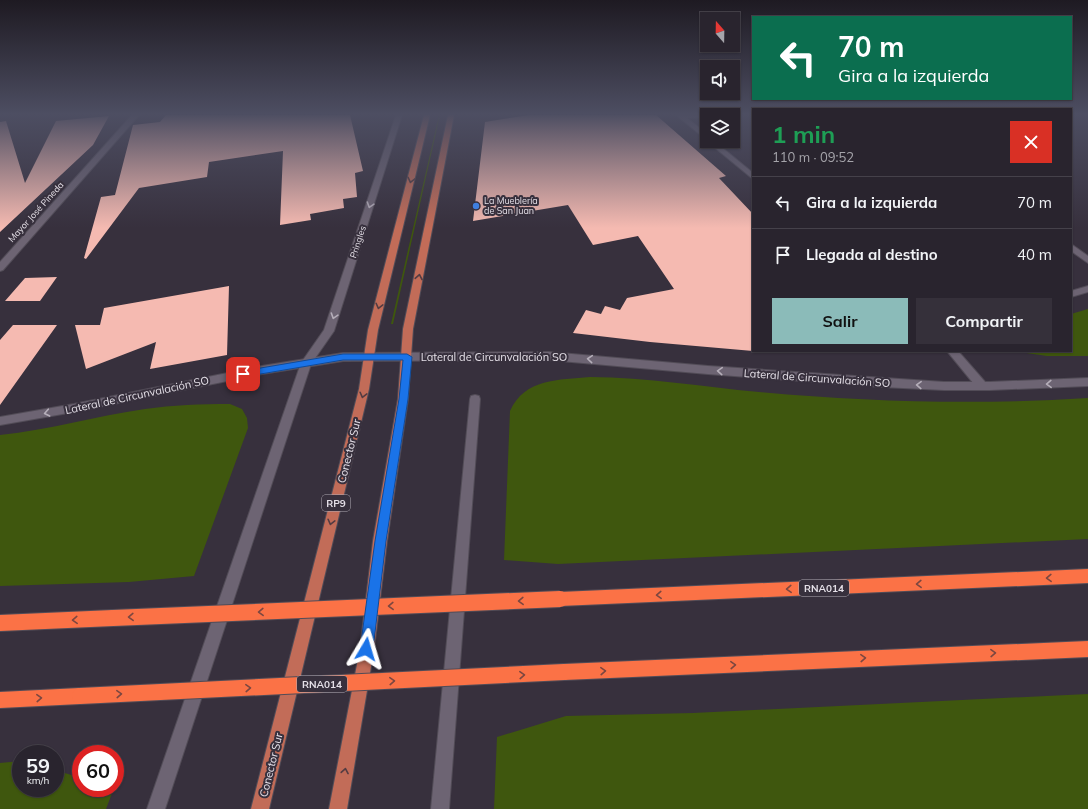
<!DOCTYPE html>
<html lang="es">
<meta charset="utf-8">
<style>
body{margin:0;font-family:Mulish,sans-serif;background:#35303a;color:#f1f3f6;height:100vh;display:flex;flex-direction:column;font-size:15px;white-space:nowrap}
*{box-sizing:border-box;margin:0}
p{font-size:13px;color:#a5a4aa}
.icon{flex:none;width:22px;height:22px;fill:none;stroke:currentColor;stroke-width:2;stroke-linecap:round;stroke-linejoin:round}
.map{position:relative;flex:1;overflow:hidden}
.side{position:absolute;left:752px;top:108px;width:320px;height:244px;display:flex;flex-direction:column;background:#29242e;border-radius:0px;box-shadow:0 1px 3px #0004,0 0 0 1px #45414a}
.side>*{flex:none}
.top-card{position:absolute;left:752px;top:16px;width:320px;height:84px;border-radius:0px;box-shadow:0 1px 3px #0004,0 0 0 1px #45414a;background:#0b6e4f;color:#fff;overflow:hidden}
.needle{width:26px;rotate:340deg}
.buttons{position:absolute;left:700px;top:12px;display:grid;gap:8px}
.buttons a{display:grid;place-items:center;width:40px;height:40px;border-radius:0px;background:#29242e;box-shadow:0 1px 3px #0004,0 0 0 1px #45414a;font-size:20px}
.speed{position:absolute;left:12px;top:745px;display:flex;gap:8px;font-size:20px;font-weight:700;text-align:center}
.speed>*{display:grid;place-content:center;width:52px;height:52px;border-radius:50%;background:#29242e;box-shadow:0 1px 3px #0004,0 0 0 1px #45414a;line-height:1}
.speed small{font-size:10px;font-weight:400}
.speed .limit{border:6px solid #d22;background:#fff;color:#111}
.pin{position:absolute;display:grid;place-items:center;width:34px;height:34px;color:#fff;margin:-17px;border-radius:8px;box-shadow:0 2px 6px #0006}
.me{position:absolute;width:44px;margin:-22px;rotate:7deg;stroke-linejoin:round;filter:drop-shadow(0 0 3px #0008)}
.turn{display:flex;align-items:center;gap:14px;height:84px;padding:0 20px;font-size:18px}
.turn .icon{width:52px;height:52px;stroke-width:2.5}
.turn b{display:block;font-size:28px;line-height:34px}
.round{display:grid;place-items:center;flex:none;width:42px;height:42px;border-radius:0px;background:#35303a}
.overview{display:flex;align-items:center;justify-content:space-between;height:68px;padding:0 20px}
h1{font-size:24px;font-weight:700;line-height:30px;color:#1e9e55}
.action{display:flex;gap:8px;margin-top:auto;padding:8px 20px}
.action a{flex:1;height:46px;border-radius:0px;background:#8bbbb9;color:#111;font-size:16px;font-weight:700;line-height:46px;text-align:center}
.action a+a{background:#35303a;color:#f1f3f6}
ul{padding:0;list-style:none}
li{display:flex;align-items:center;gap:12px;height:52px;padding:0 20px;border-top:1px solid #45414a}
li div{flex:1}
li b{display:block;font-size:15px}
li em{font-style:normal}
.map>svg:first-child{display:block}
</style>
<div class="map">
<svg width="1088" height="809" viewBox="0 0 1088 809">
<rect width="100%" height="100%" fill="#37303d"/>
<path fill="#3f570e" d="M439 115H440L393 324H391Z
M1088 309V356H1047L1012 351H1071V314Z
M590 377C647 377 703 387 759 392 868 402 978 405 1088 398V539L558 564 504 560 510 411C525 378 559 380 590 377Z
M230 404 242 409 247 418 248 428 194 576 129 582 0 586V435C49 430 96 416 145 409 173 405 201 404 230 404Z
M1088 694V809H494L497 737 566 716 693 713Z
M21 761V788H55V770L81 778V788H114L106 809H0V763Z"/>
<path fill="#f5bab1" d="M166 115H350L363 171 355 173 357 197 343 199 344 208 310 214 311 220 280 225 283 151 209 162 207 177 139 188 86 259 84 258 101 197 115 195 133 125 160 122Z
M529 115H656L726 176 719 178 753 214V351L650 342 573 333 586 310 601 314 605 306 620 310 627 298 674 289 638 236 593 245 568 205 473 221 485 122Z
M109 116 93 145 0 232V122L6 121 25 183 56 121Z
M57 277 40 301H5L25 278Z
M229 286 227 355 150 369 156 342 86 369 75 325H100L104 308Z
M13 325H57L0 405V340Z"/>
<g fill="none" stroke-linecap="round" stroke-linejoin="round">
<g stroke="#524c57" stroke-width="2">
<path id="minor" d="M132 115H139L3 270 0 271V262Z
M396 115H402L334 331 311 364 165 809H147L301 363 324 330Z
M676 115H705L702 117 687 118 707 134V140Z
M707 140 714 141 753 173V179L708 142Z
M1071 244 1088 256V263L1071 251Z
M1088 286V292L1071 297V291Z
M947 351H958L986 383 987 386 986 389H978Z
M475 395 479 396 480 399 449 809H431L470 399 471 396Z"/>
</g>
<g stroke="#524c57" stroke-width="2">
<path id="tertiary" d="M549 352 708 366 944 382H990L1088 378V386L990 390H944L882 387 708 374 549 360 343 361 262 374 74 412 0 425V417L74 404 262 366 343 353Z"/>
</g>
<g stroke="#524c57" stroke-width="2">
<path id="primary" d="M424 115H430L378 330 369 389 269 809H251L359 389 368 330Z
M448 115H454L413 329 408 399 387 541 374 649 347 809H329L360 649 373 541 398 399 403 329Z"/>
</g>
<g stroke="#524c57" stroke-width="2">
<path id="motorway" d="M1088 569V583L560 606 555 604 552 599 555 594 560 592Z
M113 610 118 613 121 618 118 623 113 626 0 631V615Z
M1088 641V657L564 680 558 678 556 672 558 666 564 664Z
M80 688 86 690 88 696 86 702 80 704 0 708V692Z"/>
</g>
<use href="#minor" fill="#6d6473" fill-rule="evenodd"/>
<use href="#tertiary" fill="#6d6473" fill-rule="evenodd"/>
<use href="#primary" fill="#c26c58" fill-rule="evenodd"/>
<use href="#motorway" fill="#fb7246" fill-rule="evenodd"/>
<g stroke="#524c57" stroke-width="18" stroke-linecap="butt">
<path id="motorway-bridge" d="M113 618 560 599
M80 696 564 672"/>
</g>
<use href="#motorway-bridge" stroke="#fb7246" stroke-width="16"/>
</g>
<defs><path id="oneway-chevron" d="M-2-3.5L2.5 0L-2 3.5" fill="none" stroke-width="1.6" stroke-linecap="round" stroke-linejoin="round"/></defs>
<g stroke="#533c42">
<use href="#oneway-chevron" transform="translate(411 180) rotate(104)"/>
<use href="#oneway-chevron" transform="translate(419 277) rotate(-79)"/>
<use href="#oneway-chevron" transform="translate(379 306) rotate(104)"/>
<use href="#oneway-chevron" transform="translate(363 395) rotate(104)"/>
<use href="#oneway-chevron" transform="translate(331 522) rotate(104)"/>
<use href="#oneway-chevron" transform="translate(345 771) rotate(-80)"/>
</g>
<g stroke="#b5aeb9">
<use href="#oneway-chevron" transform="translate(370 205) rotate(108)"/>
<use href="#oneway-chevron" transform="translate(334 316) rotate(108)"/>
<use href="#oneway-chevron" transform="translate(590 359) rotate(-175)"/>
<use href="#oneway-chevron" transform="translate(720 371) rotate(-176)"/>
<use href="#oneway-chevron" transform="translate(1049 384) rotate(178)"/>
<use href="#oneway-chevron" transform="translate(919 385) rotate(-178)"/>
<use href="#oneway-chevron" transform="translate(47 413) rotate(169)"/>
</g>
<g stroke="#7c4740">
<use href="#oneway-chevron" transform="translate(1049 578) rotate(178)"/>
<use href="#oneway-chevron" transform="translate(919 584) rotate(178)"/>
<use href="#oneway-chevron" transform="translate(789 589) rotate(177)"/>
<use href="#oneway-chevron" transform="translate(659 595) rotate(177)"/>
<use href="#oneway-chevron" transform="translate(521 601) rotate(178)"/>
<use href="#oneway-chevron" transform="translate(391 606) rotate(178)"/>
<use href="#oneway-chevron" transform="translate(261 612) rotate(178)"/>
<use href="#oneway-chevron" transform="translate(131 617) rotate(178)"/>
<use href="#oneway-chevron" transform="translate(75 620) rotate(177)"/>
<use href="#oneway-chevron" transform="translate(993 653) rotate(-2)"/>
<use href="#oneway-chevron" transform="translate(863 658) rotate(-3)"/>
<use href="#oneway-chevron" transform="translate(733 665) rotate(-3)"/>
<use href="#oneway-chevron" transform="translate(603 671) rotate(-3)"/>
<use href="#oneway-chevron" transform="translate(522 675) rotate(-3)"/>
<use href="#oneway-chevron" transform="translate(392 681) rotate(-3)"/>
<use href="#oneway-chevron" transform="translate(248 688) rotate(-3)"/>
<use href="#oneway-chevron" transform="translate(119 694) rotate(-3)"/>
<use href="#oneway-chevron" transform="translate(39 698) rotate(-3)"/>
</g>
<linearGradient id="sky" x2="0" y2="1"><stop stop-color="#1e1a22"/><stop offset="0.5" stop-color="#4d4e62"/><stop offset="1" stop-color="#4d4e62" stop-opacity="0"/></linearGradient>
<rect width="1088" height="228" fill="url(#sky)"/>
<path fill="#1a73e8" stroke="#114b97" d="M343 354H407L412 357 408 399 386 541 373 649 371 654 366 655 362 654 360 649 375 541 399 399 403 360H343L243 377 238 374 243 371Z"/>
<circle fill="#3f7fe0" stroke="#37303d" stroke-width="1.5" cx="476" cy="206" r="4"/>
<g text-anchor="middle" stroke-width="4" stroke-linejoin="round" paint-order="stroke">
<g font-size="9" fill="#e5e0e8" stroke="#37303d" text-anchor="start">
<text x="484" y="204">La Mueblería<tspan x="484" dy="10">de San Juan</tspan></text>
</g>
<g font-size="9" fill="#e5e0e8" stroke="#37303d">
<text transform="translate(36 212) rotate(-48)" y="3">Mayor José Pineda</text>
<text transform="translate(358 242) rotate(-72)" y="3">Pringles</text>
</g>
<g fill="#37303d" stroke="#b1abb5" stroke-width="1">
<rect x="322" y="495" width="28" height="16" rx="3"/>
<rect x="799" y="580" width="50" height="16" rx="3"/>
<rect x="297" y="676" width="50" height="16" rx="3"/>
</g>
<g font-size="10" font-weight="bold" fill="#e5e0e8">
<text x="336" y="507">RP9</text>
<text x="824" y="592">RNA014</text>
<text x="322" y="688">RNA014</text>
</g>
<g font-size="11" fill="#e5e0e8" stroke="#37303d">
<text x="494" y="361">Lateral de Circunvalación SO</text>
<text transform="translate(817 378) rotate(4)" y="4">Lateral de Circunvalación SO</text>
<text transform="translate(137 395) rotate(-12)" y="4">Lateral de Circunvalación SO</text>
<text transform="translate(349 451) rotate(-76)" y="4">Conector Sur</text>
<text transform="translate(271 765) rotate(-76)" y="4">Conector Sur</text>
</g>
</g>
</svg>
<div class="buttons">
<a><svg class="needle" viewBox="-14 -14 28 28"><path d="M0-13l5 13h-10z" fill="#e53935"/><path d="M0 13l5-13h-10z" fill="#a5a4aa"/></svg></a>
<a><svg class="icon" aria-label="sound" viewBox="0 0 24 24"><path d="M4 9h4l5-4v14l-5-4H4zM17 9q2 3 0 6"/></svg></a>
<a><svg class="icon" aria-label="layers" viewBox="0 0 24 24"><path d="M12 4l9 5-9 5-9-5zM3 14l9 5 9-5"/></svg></a>
</div>
<div class="speed"><div>59<small>km/h</small></div><div class="limit">60</div></div>
<div class="pin" style="left:243px;top:374px;background:#d93025"><svg class="icon" aria-label="arrive" viewBox="0 0 24 24"><path d="M6 21V4h12l-3 4 3 4H6"/></svg></div>
<svg class="me" style="left:366px;top:649px" viewBox="-20 -20 40 40"><path d="M0-17L14 15 0 8-14 15z" fill="#1a73e8" stroke="#fff" stroke-width="4"/></svg>
<div class="top-card">
<div class="turn"><svg class="icon" aria-label="left" viewBox="0 0 24 24"><path d="M17 20v-9H6M10 6l-5 5 5 5"/></svg><div><b>70 m</b>Gira a la izquierda</div></div>
</div>
<section class="side">
<div class="overview"><div><h1>1 min</h1><p>110 m · 09:52</p></div><a class="round" style="background:#d93025;color:#fff"><svg class="icon" aria-label="close" viewBox="0 0 24 24"><path d="M6 6l12 12M18 6L6 18"/></svg></a></div>
<ul>
<li><svg class="icon" aria-label="left" viewBox="0 0 24 24"><path d="M17 20v-9H6M10 6l-5 5 5 5"/></svg><div><b>Gira a la izquierda</b></div><em>70 m</em></li>
<li><svg class="icon" aria-label="arrive" viewBox="0 0 24 24"><path d="M6 21V4h12l-3 4 3 4H6"/></svg><div><b>Llegada al destino</b></div><em>40 m</em></li>
</ul>
<div class="action"><a>Salir</a><a>Compartir</a></div>
</section>
</div>
